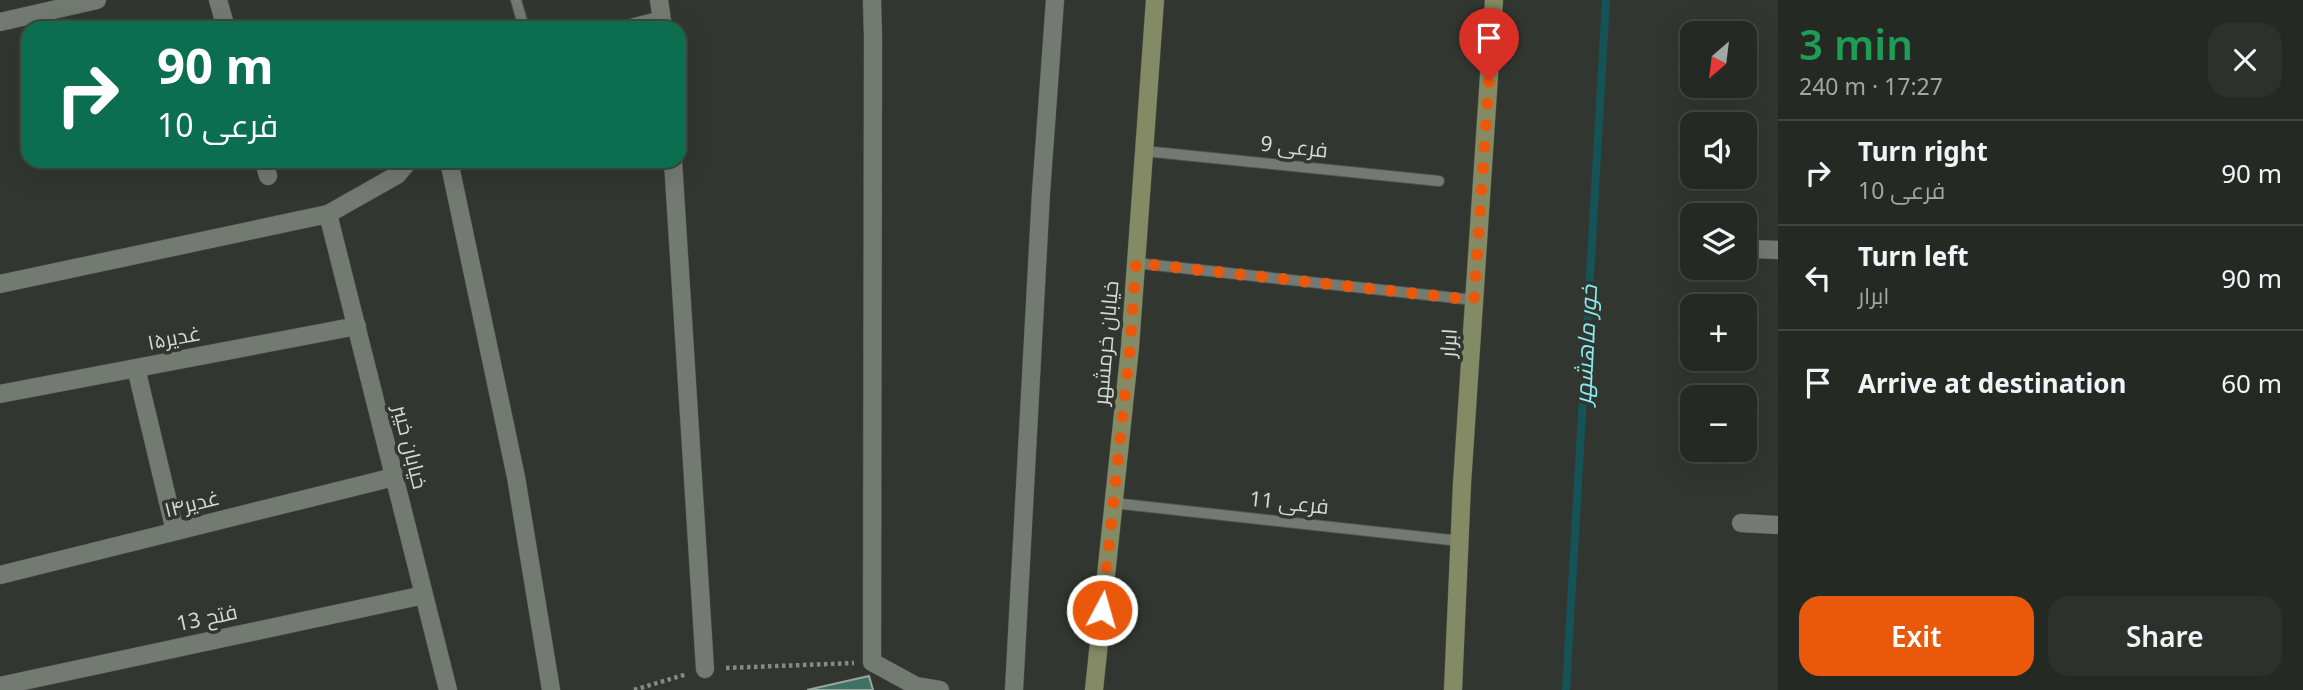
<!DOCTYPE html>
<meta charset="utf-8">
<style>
body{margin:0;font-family:"Noto Sans",Cairo,sans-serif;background:#2d312c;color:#f1f3f6;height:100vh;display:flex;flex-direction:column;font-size:26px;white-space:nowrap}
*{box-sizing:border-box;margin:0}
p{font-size:23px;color:#a3a6a6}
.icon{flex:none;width:38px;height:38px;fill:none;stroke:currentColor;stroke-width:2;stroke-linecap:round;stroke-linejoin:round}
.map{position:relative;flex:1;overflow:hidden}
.details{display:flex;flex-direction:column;background:#252924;width:525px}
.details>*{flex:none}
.banner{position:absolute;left:21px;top:21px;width:665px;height:147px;border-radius:21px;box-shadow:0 7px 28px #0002,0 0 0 2px #424541;background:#0b6e4f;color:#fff;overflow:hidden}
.needle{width:46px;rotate:208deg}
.fabs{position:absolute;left:1680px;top:21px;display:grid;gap:14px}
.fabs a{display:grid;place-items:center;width:77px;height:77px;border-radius:14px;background:#252924;box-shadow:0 7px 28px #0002,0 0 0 2px #424541;font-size:35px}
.pin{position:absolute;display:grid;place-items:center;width:60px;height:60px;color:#fff;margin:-72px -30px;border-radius:50% 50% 50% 0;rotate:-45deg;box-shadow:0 0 7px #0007}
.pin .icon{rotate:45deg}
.me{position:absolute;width:77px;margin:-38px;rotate:6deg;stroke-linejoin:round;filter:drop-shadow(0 0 5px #0008)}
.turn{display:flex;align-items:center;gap:24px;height:147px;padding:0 21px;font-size:32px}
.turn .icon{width:91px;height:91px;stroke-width:2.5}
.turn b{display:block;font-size:49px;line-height:60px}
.round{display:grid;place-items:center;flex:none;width:74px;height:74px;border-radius:21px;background:#2d312c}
.head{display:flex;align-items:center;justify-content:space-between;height:119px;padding:0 21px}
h1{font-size:42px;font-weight:600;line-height:52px;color:#1e9e55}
.cta{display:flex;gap:14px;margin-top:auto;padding:14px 21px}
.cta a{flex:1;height:80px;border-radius:21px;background:#ea580c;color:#fff;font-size:28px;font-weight:600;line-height:80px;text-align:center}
.cta a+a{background:#2d312c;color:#f1f3f6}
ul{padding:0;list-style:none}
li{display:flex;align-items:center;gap:21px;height:105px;padding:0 21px;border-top:2px solid #424541}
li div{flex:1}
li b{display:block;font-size:26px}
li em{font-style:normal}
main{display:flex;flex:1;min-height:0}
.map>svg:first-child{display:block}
</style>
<main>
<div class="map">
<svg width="1778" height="690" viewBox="0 0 1778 690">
<rect width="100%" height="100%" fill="#313730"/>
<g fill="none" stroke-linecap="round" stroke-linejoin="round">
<path stroke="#155357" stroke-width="8" d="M1566 690 1606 0"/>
</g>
<path fill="#3f7262" stroke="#99a5a0" stroke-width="2" d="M869 676 873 690H807Z"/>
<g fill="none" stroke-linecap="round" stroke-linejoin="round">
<g stroke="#4e534d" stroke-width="12">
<path id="lane" d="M516 0 524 28
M1144 151 1439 181
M1136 263 1474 300
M1113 503 1460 541"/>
</g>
<g stroke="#4e534d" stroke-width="19">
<path id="street" d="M218 0 226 28
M659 0 663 28
M872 0 873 37 872 662 916 686 940 690
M0 22 97 0
M631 28 662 20
M264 161 268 176
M449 161 516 477 551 690
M673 161 705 669
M328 214 448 690
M1754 249 1778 250
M0 284 328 214 397 175 409 161
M136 368 175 531
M0 394 357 326
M1741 523 1778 525
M0 575 394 477
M0 686 424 595
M1014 690 1041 193 1055 0"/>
</g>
<g stroke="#4e534d" stroke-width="19">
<path id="secondary" d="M1094 690 1130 347 1155 0
M1453 690 1462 484 1494 0"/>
</g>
<path stroke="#858a84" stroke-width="4.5" stroke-dasharray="3.5 3.5" stroke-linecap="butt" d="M726 668 854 663
M634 690 687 674"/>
<use href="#lane" stroke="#737a72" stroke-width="10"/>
<use href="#street" stroke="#737a72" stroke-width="18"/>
<use href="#secondary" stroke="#848a63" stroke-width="18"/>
</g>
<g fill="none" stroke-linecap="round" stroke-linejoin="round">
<path stroke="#ea580c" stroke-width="12" stroke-dasharray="0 21.6" d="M1102 610 1130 347 1136 263 1474 300 1489 80"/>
</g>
<g text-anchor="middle" stroke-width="7" stroke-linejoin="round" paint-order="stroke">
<g font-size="21" fill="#d6dad5" stroke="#313730">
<text transform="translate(1294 147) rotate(6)" y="7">فرعی 9</text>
<text transform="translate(174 338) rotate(-11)" y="7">غدیر۱۵</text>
<text transform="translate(1106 343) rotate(-85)" y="7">خیابان خرمشهر</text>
<text transform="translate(1449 343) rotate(-86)" y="7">ابرار</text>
<text transform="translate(410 447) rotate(76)" y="7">خیابان خیبر</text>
<text transform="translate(1289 503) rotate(6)" y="7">فرعی 11</text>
<text transform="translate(192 504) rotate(-14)" y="7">غدیر۱۴</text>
<text transform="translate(207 618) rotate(-12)" y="7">فتح 13</text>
</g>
<g font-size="23" font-style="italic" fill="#8cebf2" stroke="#313730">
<text transform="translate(1586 345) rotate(-87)" y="8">خور ماهشهر</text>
</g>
</g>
</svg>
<div class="fabs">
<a><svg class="needle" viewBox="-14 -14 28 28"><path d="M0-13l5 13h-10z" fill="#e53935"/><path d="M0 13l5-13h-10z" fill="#a3a6a6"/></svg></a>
<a><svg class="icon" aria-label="sound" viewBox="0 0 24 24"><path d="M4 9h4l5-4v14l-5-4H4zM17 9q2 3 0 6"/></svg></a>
<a><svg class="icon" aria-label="layers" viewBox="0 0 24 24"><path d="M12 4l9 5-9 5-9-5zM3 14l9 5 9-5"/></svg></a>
<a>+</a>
<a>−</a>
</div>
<div class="pin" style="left:1489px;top:80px;background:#d93025"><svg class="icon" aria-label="arrive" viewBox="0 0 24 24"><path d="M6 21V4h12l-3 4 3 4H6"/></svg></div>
<svg class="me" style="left:1102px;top:610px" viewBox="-20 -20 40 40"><circle r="17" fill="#ea580c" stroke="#fff" stroke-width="3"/><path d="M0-11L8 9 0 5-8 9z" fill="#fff"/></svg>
<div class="banner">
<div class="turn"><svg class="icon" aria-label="right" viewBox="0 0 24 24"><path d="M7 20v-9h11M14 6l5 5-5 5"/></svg><div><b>90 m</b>فرعی 10</div></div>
</div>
</div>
<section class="details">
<div class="head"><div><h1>3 min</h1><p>240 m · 17:27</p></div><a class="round"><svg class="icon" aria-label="close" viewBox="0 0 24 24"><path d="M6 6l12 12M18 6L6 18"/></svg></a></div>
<ul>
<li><svg class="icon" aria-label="right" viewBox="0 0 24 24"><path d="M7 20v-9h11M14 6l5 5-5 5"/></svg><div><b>Turn right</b><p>فرعی 10</p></div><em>90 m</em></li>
<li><svg class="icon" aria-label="left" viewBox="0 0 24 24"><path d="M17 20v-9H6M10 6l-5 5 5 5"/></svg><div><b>Turn left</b><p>ابرار</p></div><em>90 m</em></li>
<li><svg class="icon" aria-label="arrive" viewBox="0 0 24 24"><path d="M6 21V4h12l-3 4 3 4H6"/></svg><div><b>Arrive at destination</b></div><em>60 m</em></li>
</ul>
<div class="cta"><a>Exit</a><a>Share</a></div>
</section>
</main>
